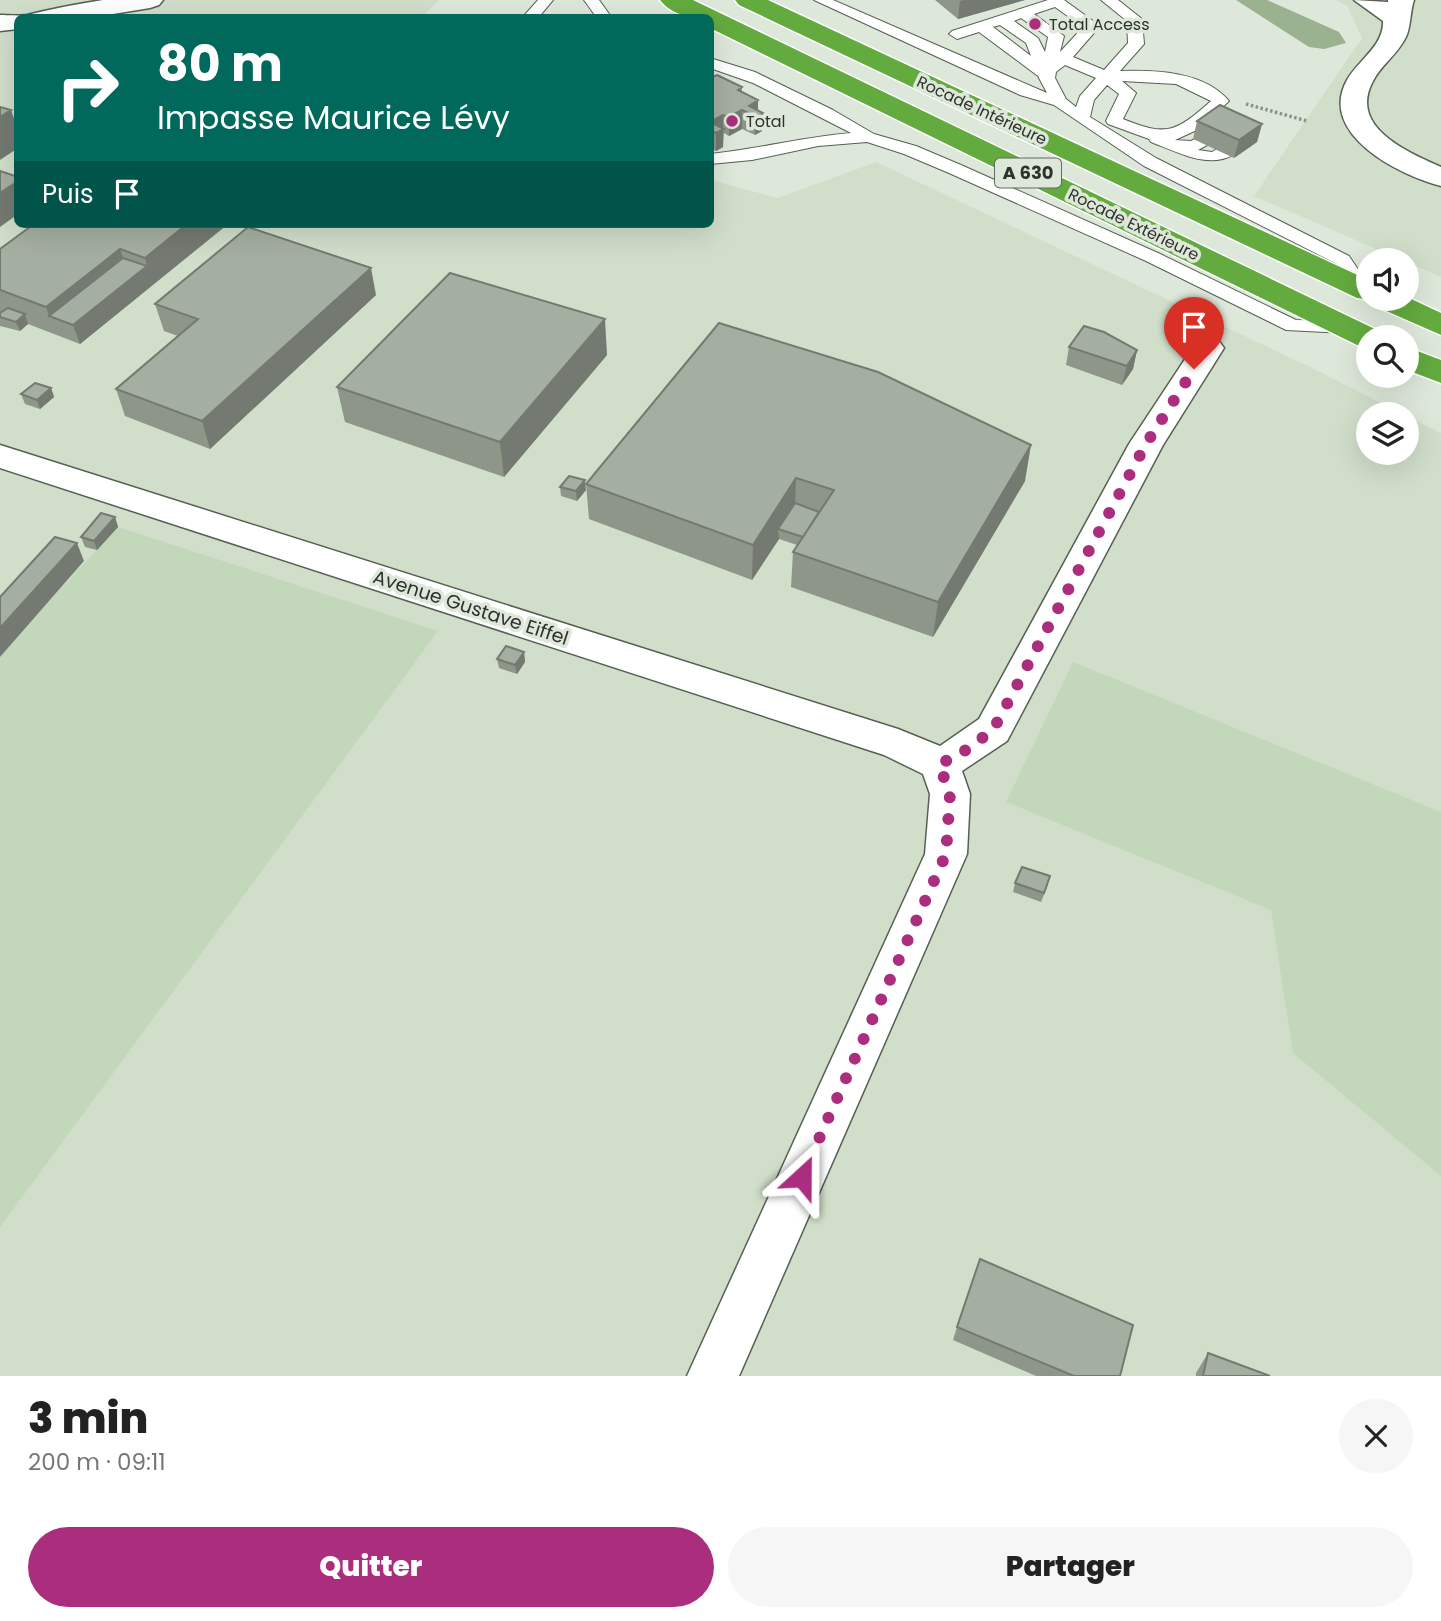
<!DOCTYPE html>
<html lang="fr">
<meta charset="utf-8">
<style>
body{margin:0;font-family:Poppins,sans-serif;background:#f6f6f6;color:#222;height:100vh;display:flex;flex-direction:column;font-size:26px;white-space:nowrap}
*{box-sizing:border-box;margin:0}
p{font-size:23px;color:#767676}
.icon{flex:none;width:38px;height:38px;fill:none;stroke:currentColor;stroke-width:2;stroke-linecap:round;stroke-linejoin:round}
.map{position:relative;height:1376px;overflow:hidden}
.sheet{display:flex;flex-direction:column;background:#fff;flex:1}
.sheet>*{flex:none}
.hud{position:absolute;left:14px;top:14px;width:700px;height:214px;border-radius:10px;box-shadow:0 7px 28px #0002;background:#00695c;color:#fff;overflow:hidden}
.tools{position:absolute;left:1356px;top:248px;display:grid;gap:14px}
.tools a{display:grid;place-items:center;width:63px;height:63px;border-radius:50%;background:#fff;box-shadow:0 7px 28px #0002;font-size:35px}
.pin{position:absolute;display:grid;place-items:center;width:60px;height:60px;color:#fff;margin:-72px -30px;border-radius:50% 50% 50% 0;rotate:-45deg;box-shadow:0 0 7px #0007}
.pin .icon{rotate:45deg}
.me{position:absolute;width:77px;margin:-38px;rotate:24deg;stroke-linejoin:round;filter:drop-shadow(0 0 5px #0008)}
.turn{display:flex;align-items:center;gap:24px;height:147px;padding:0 28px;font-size:32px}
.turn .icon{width:91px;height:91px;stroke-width:2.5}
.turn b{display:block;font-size:49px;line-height:60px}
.then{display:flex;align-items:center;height:66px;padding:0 28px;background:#0003;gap:14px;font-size:26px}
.round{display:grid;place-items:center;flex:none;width:74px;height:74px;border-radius:37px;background:#f6f6f6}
.headline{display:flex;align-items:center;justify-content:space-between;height:119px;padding:0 28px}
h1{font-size:42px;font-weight:800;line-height:52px}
.cta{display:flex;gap:14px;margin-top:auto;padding:14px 28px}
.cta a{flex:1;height:80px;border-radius:42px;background:#ab2d7d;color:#fff;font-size:28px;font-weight:800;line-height:80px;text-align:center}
.cta a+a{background:#f6f6f6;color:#222}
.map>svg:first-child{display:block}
</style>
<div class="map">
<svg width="1441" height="1376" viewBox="0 0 1441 1376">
<rect width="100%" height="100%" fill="#dee8da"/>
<path fill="#d0deca" d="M0 0H439L421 18H18V224H710L711 180 778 198 876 162 1312 368 1405 415H1368V453H1407V416L1441 433V1376H0Z
M1336 0H1441V277L1254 196 1362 38 1347 6Z"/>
<path fill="#c3d8bb" d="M118 527 438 631 0 1227V654Z
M1073 662 1441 812V1176L1293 1053 1271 910 1006 802Z"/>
<path fill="#9ab290" d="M1236 0H1267L1339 32 1346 43 1324 49 1309 47Z"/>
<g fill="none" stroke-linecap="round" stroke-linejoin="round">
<g stroke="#565f53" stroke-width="2">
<path id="lane" d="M538 0H553L538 18H522Z
M584 0H599L612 18H597Z
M814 0H833L1047 93 1038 76 979 32 957 39 949 34 952 31 1048 0H1064L1100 26 1073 57 1104 70 1128 43 1127 21 1101 0H1118L1142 19 1144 44 1120 71C1155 70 1204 71 1229 101L1199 129 1175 140 1191 141 1227 123 1235 128 1233 131 1198 150 1212 152 1247 131 1255 136C1222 177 1190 157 1151 142L1149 139 1108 124 1106 121 1119 94 1107 85 1094 100 1090 117 1156 158 1349 256 1368 284V292H1356L1337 264 1144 166 1054 105 1020 95ZM1055 7 1083 27 1060 52 1064 36 1034 14ZM1021 18 1048 37 1045 52 1038 38 1014 21ZM1000 25 1026 43 1031 56 993 27ZM1065 65 1096 78 1080 96 1076 107 1066 99 1055 78 1056 72ZM1122 81 1176 84 1211 101C1176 132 1167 137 1123 119L1136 93Z
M710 58 755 72 833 110 874 134 916 146 961 165 1158 253 1296 320 1345 321 1354 327 1345 333 1286 330 1146 261 949 173 904 154 867 142 818 146 752 160 710 164V154C758 149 804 137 851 133L753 83 710 68Z"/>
</g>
<g stroke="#565f53" stroke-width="3">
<path id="street" d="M1354 0 1388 2V0H1414C1410 12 1411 26 1406 37 1398 54 1381 65 1373 81 1348 127 1407 152 1441 167V186C1399 175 1317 134 1347 80 1358 60 1384 46 1383 21Z
M1208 338 1219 341 1224 348 1163 445 1007 741 962 771 970 794 967 854 739 1376H687L925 854 930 794 923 774 884 755 0 468V445L898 729 940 746 979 719 1129 444 1197 341Z"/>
</g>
<g stroke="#565f53" stroke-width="3">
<path id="secondary" d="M103 0H163L159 5 150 8 88 18H18V29L0 31V15C7 15 22 16 27 15 51 9 77 4 103 0Z"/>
</g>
<g stroke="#fff" stroke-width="3">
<path id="highway" d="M660 0H693L1379 331 1384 338H1368V348L1357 345 710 28V18C693 18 672 16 660 0Z
M735 0H768L1368 280V299H1407V297L1441 313V335L1375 306 1371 300 1357 298 739 5Z
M1407 347 1441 360V383L1407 370Z"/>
</g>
<path stroke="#8b9288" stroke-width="3.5" stroke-dasharray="2.5 2.5" stroke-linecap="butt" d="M1246 104 1307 121"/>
<use href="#lane" fill="#fff" fill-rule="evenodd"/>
<use href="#street" fill="#fff" fill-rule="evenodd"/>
<use href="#secondary" fill="#fff" fill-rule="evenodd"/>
<use href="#highway" fill="#63ab3e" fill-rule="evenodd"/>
</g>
<path fill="#8e968a" d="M935 0H1025L958 19Z
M710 78 742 87V92L758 110 762 131 755 135 742 129 729 136 724 133 723 147 716 151 710 148Z
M1197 121 1262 124 1257 142 1234 158 1193 139Z
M228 224 80 344 28 324 20 331 0 326V249Z
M376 295 210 449 125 416 116 389 178 336 164 331 155 304Z
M719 323 1025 481 933 637 791 587 793 552 797 545 779 539 752 580 589 519 586 484Z
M1069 347 1137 350 1133 369 1122 385 1066 365Z
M607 355 504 477 345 422 337 387Z
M51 388 54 397 40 409 25 404 21 394Z
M560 487 586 490 577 501 561 496Z
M115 517 118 527 97 550 85 547 81 537Z
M524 652 525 662 517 674 499 668 497 659Z
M1015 883 1048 885 1041 902 1013 892Z
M957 1327 1120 1376H1036L953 1340Z
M1208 1353 1270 1376H1196V1373Z"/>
<path fill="#747a71" d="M964 0H1025L958 19 960 1Z
M758 100V116L763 113 762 131 755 135 756 117 749 106Z
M11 110 18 130V148L0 160V117Z
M742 110V129L729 136V117Z
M723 115V147L716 151V133L710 122Z
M1262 124 1257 142 1234 158 1239 140Z
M18 181V214L0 227V193Z
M187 224H228L80 344 73 325 147 266 145 258Z
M120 249 129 276 49 316 46 307Z
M371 268 376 295 210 449 202 421Z
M25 314 28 324 20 331 16 322Z
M605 319 607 355 504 477 500 442Z
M1137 350 1133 369 1122 385 1127 366Z
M51 388 54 397 40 409 37 400Z
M1031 445 1025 481 933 637 938 602Z
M796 478 795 513 778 529 779 539 752 580 753 545Z
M585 480 586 490 577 501 576 491Z
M115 517 118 527 97 550 94 541Z
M77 543 84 561 0 657V628Z
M524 652 525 662 517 674 515 665Z"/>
<path fill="#a5afa1" stroke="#747a71" stroke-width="2" d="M717 75 742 87 738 90 758 100 749 106 763 113 756 117 742 110 729 117 723 115 710 122V78Z
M1220 105 1262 124 1239 140 1197 121Z
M0 107 11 110 0 117Z
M710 122 724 129 716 133 710 130Z
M0 171 18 177V181L0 193Z
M34 224H187L145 258 120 249 46 307 0 290V249Z
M248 227 371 268 202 421 116 389 198 319 155 304Z
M123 258 147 266 73 325 49 316Z
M450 273 605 319 500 442 337 387Z
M8 308 25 314 16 322 0 317V313Z
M719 323 878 372 1031 445 938 602 793 552 834 490 796 478 753 545 586 484Z
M1084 326 1104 332 1137 350 1127 366 1069 347Z
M35 383 51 388 37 400 21 394Z
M569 476 585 480 576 491 560 487Z
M795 503 819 512 803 537 778 529Z
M101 513 115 517 94 541 81 537Z
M55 537 77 543 0 628V597Z
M506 646 524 652 515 665 497 659Z
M1022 867 1050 876 1044 893 1015 883Z
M980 1259 1133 1325 1120 1376H1074L957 1327Z
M1208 1353 1270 1376H1203Z"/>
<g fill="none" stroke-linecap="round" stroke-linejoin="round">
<path stroke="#ab2d7d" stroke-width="12" stroke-dasharray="0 21.6" d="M802 1177 946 854 950 794 939 764 959 755 993 730 1146 444 1194 369"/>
</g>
<g fill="#ab2d7d" stroke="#dee8da" stroke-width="2.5">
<circle cx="1035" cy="24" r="7"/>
<circle cx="732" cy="121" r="7"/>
</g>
<g text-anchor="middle" stroke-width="7" stroke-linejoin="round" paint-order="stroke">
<g font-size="16" fill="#2e322d" stroke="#dee8da" text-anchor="start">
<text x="1049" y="30">Total Access</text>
<text x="746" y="127">Total</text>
</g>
<g font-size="16" fill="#2e322d" stroke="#dee8da">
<text transform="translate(982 110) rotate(25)" y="6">Rocade Intérieure</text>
<text transform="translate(1134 224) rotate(26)" y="6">Rocade Extérieure</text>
</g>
<rect fill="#dee8da" stroke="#636961" stroke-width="2" x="995" y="158.5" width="66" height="29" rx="5"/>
<g font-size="18" font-weight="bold" fill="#2e322d">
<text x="1028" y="179">A 630</text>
</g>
<g font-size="19" fill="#2e322d" stroke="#dee8da">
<text transform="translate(471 607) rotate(18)" y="7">Avenue Gustave Eiffel</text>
</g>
</g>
</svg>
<div class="tools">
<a><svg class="icon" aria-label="sound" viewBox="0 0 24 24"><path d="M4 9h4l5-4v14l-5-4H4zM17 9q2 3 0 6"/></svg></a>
<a><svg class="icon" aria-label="search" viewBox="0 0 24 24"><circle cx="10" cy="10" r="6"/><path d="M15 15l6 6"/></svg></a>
<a><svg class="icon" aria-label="layers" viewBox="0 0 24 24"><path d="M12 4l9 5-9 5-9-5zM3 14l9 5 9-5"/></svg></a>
</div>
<div class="pin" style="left:1194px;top:369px;background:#d93025"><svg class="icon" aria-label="arrive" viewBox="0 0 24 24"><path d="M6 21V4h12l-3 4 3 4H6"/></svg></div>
<svg class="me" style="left:802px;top:1177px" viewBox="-20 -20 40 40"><path d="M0-17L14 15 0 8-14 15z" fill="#ab2d7d" stroke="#fff" stroke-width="4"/></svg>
<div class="hud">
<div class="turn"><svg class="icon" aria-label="right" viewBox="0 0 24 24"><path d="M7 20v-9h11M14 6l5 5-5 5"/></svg><div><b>80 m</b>Impasse Maurice Lévy</div></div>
<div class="then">Puis<svg class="icon" aria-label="arrive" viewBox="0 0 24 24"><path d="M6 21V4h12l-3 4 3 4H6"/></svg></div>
</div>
</div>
<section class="sheet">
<div class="headline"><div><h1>3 min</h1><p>200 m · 09:11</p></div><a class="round"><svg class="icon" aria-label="close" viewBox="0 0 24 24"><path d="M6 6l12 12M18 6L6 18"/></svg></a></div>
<div class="cta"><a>Quitter</a><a>Partager</a></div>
</section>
